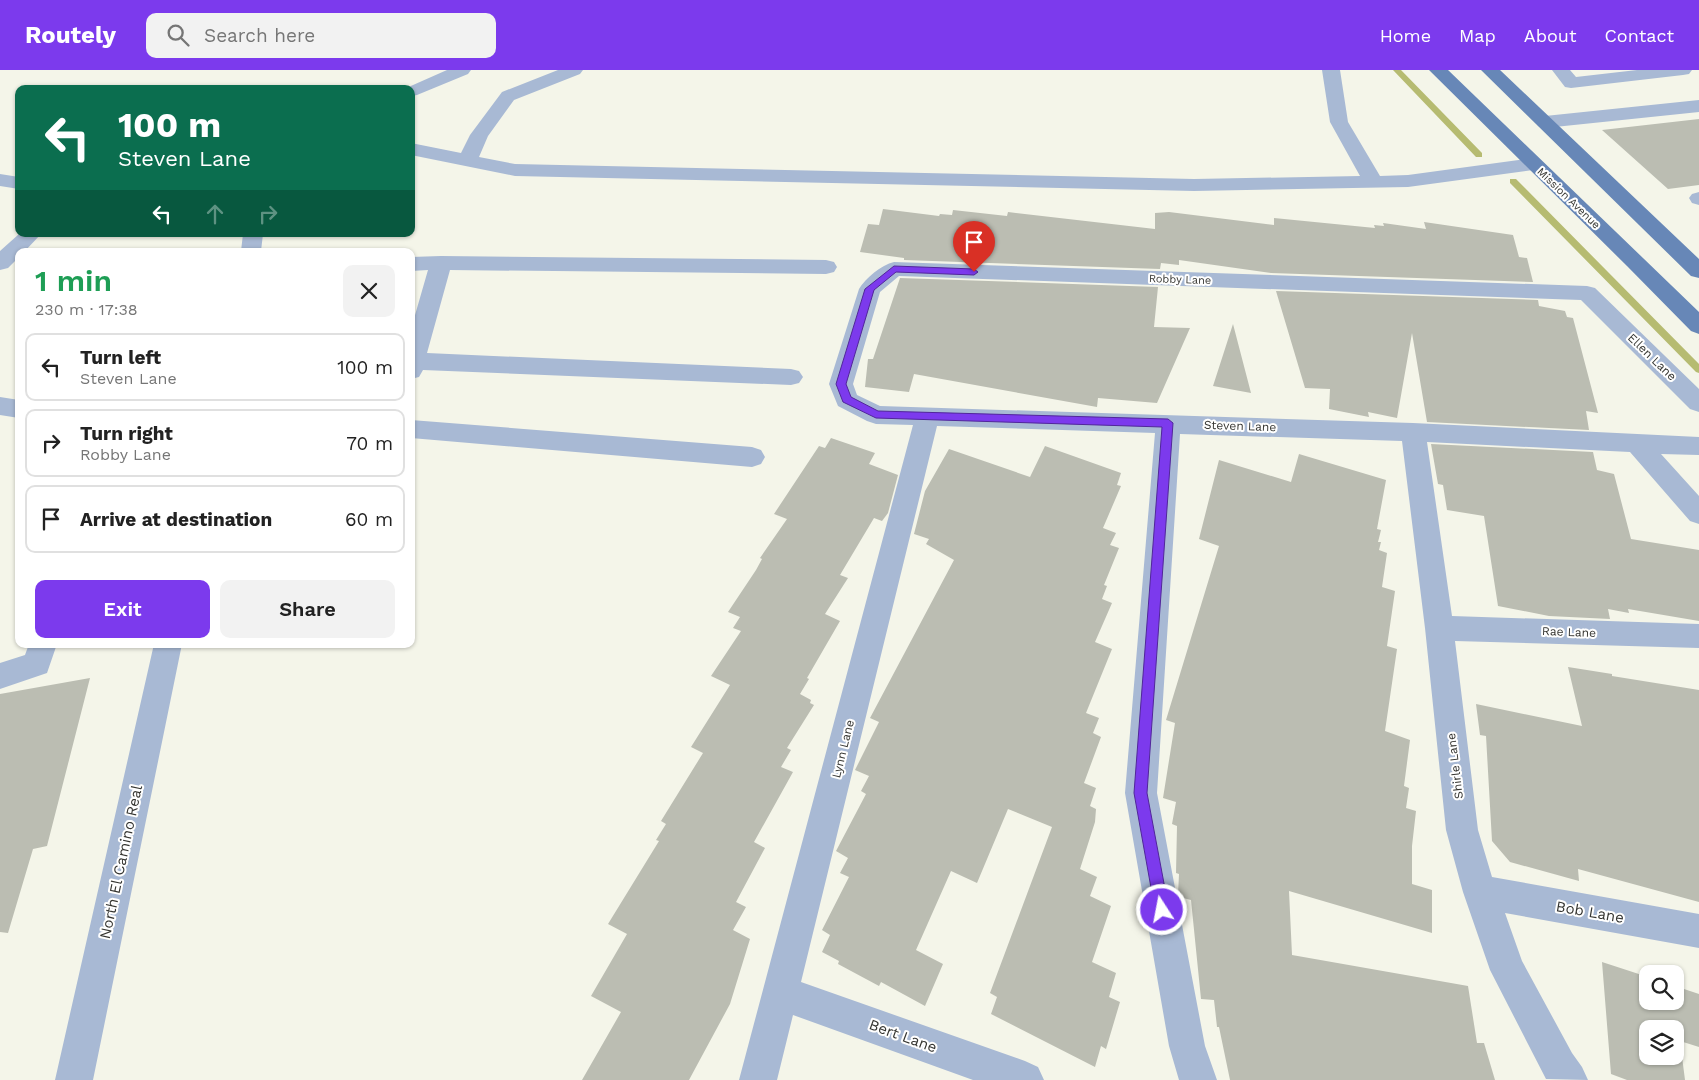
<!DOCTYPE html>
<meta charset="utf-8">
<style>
body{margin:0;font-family:"Work Sans",sans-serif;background:#f2f2f2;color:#222;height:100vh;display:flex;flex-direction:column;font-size:19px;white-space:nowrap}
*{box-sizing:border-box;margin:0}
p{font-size:16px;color:#767676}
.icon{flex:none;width:28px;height:28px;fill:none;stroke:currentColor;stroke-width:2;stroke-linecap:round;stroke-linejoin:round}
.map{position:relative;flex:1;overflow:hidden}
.details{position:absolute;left:15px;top:178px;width:400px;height:400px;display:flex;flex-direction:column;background:#fff;border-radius:10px;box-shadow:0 1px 4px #0004}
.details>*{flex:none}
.top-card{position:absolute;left:15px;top:15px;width:400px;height:152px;border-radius:10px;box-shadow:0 1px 4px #0004;background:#0b6e4f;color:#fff;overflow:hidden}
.buttons{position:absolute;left:1639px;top:895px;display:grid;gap:10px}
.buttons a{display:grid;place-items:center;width:45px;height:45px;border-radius:10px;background:#fff;box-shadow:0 1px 4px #0004;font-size:25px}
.pin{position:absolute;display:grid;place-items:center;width:42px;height:42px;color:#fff;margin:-51px -21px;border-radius:50% 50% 50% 0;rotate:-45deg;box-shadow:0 0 5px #0007}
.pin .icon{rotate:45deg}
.me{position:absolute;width:55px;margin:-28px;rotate:349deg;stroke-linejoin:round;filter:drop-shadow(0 0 4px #0008)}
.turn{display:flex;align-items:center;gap:18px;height:105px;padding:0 20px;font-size:22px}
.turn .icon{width:65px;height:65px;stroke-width:2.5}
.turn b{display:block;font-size:35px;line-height:42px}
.lanes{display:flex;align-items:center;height:48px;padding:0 20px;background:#0003;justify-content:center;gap:25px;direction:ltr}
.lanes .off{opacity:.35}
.round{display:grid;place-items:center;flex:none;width:52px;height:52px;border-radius:10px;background:#f2f2f2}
.head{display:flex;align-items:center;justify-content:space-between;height:85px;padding:0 20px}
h1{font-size:30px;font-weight:600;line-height:38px;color:#1e9e55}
.button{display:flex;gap:10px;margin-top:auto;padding:10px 20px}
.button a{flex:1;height:58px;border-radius:10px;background:#7c3aed;color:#fff;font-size:20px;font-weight:600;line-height:58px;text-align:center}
.button a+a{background:#f2f2f2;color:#222}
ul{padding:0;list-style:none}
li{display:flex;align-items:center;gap:15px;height:68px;margin:0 10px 8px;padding:0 10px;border:2px solid #e0e0e0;border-radius:10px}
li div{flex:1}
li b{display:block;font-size:19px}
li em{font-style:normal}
header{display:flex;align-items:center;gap:30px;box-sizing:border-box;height:70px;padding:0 25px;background:#7c3aed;color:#fff}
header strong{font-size:24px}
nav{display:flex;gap:28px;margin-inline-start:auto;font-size:18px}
.search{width:350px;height:45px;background:#f2f2f2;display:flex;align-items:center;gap:12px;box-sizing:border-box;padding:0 18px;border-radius:10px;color:#767676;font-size:19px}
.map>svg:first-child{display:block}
</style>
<header>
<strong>Routely</strong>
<div class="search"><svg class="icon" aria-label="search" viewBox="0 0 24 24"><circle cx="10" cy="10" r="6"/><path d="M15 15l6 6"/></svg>Search here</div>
<nav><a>Home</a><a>Map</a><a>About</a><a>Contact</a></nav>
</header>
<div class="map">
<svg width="1699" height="1010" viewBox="0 0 1699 1010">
<rect width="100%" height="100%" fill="#f4f5e9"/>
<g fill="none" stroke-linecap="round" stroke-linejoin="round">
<path fill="#b6bb71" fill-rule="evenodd" d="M1393 0H1401L1482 83V87H1476Z
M1510 109H1516L1699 294V303L1696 302 1510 113Z"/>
</g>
<path fill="#bbbdb2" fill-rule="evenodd" d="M1699 49V115L1668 119 1602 60Z
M883 139 939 146 940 144 952 145 953 140 1007 146 1008 142 1155 159V143L1169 142 1274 155V148L1375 158 1374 155 1384 156 1383 153 1426 159 1424 152 1513 165 1519 187 1527 188 1533 212 1271 203 1179 190V195L1161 193 1160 199 904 190V188L860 182 868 154 879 155Z
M900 208 1158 217 1154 257 1190 258 1157 333 1098 328 1097 337 914 304 909 322 865 317 868 289H873Z
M1276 221 1538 230 1539 236 1565 241 1567 247 1573 248 1598 343 1586 341 1589 360 1427 352 1412 263 1397 348 1368 342 1369 347 1329 339 1330 319 1305 318Z
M1233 254 1251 323 1213 316Z
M831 368 875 383 869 394 898 405 888 443 882 451 874 448 840 505 848 508 825 544 840 551 807 608 809 609 800 624 811 630 810 633 814 635 787 678 791 680 781 697 793 702 754 772 765 778 736 832 746 837 733 860 750 869 730 934 689 1010H582L621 942 591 926 627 864 608 854 659 771 656 770 666 754 661 751 703 683 691 677 730 615 711 606 741 561 733 558 740 547 728 542 756 500 762 489 760 488 787 449 774 444 819 376 825 378Z
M1431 374 1593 382 1597 400 1614 404 1631 469 1699 480V551L1628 539 1629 543 1608 539 1610 549 1549 546 1498 536 1484 446 1447 440 1443 415 1438 414Z
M1045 376 1121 403 1117 415 1121 416 1103 458 1116 463 1110 475 1119 478 1104 515 1107 516 1102 529 1112 533 1095 572 1112 579 1086 643 1099 648 1093 663 1101 667 1084 713 1096 718 1090 736 1096 739 1095 752 1080 799 1097 807 1090 826 1111 836 1092 892 1116 903 1109 927 1120 932 1106 979 1101 976 1095 997 991 944 997 927 990 923 1052 757 1008 739 977 813 951 801 916 880 943 894 925 936 881 912 879 916 838 894 839 891 822 882 830 865 822 860 849 807 840 803 848 788 836 781 866 724 861 721 869 706 855 700 879 652 870 648 954 490 926 474 929 469 914 464 925 421 949 379 1030 407Z
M1299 384 1386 410 1377 459 1381 460 1378 472H1381L1379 480 1387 483 1382 517 1395 521 1387 576 1397 579 1385 661 1410 670 1404 716 1409 718 1406 738 1416 741 1412 776V814L1432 820V863L1289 821 1292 885 1468 916 1477 973H1484L1495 1010H1230L1219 957H1217L1214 930 1201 929 1191 830 1179 827 1178 825 1179 804 1176 803 1177 756 1172 754 1176 732 1163 728 1175 653 1166 650 1219 476 1199 469 1219 390 1291 412Z
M1568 597 1612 604V606L1699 620V832L1578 799 1579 811 1510 792 1492 771 1486 666 1480 665 1476 634 1582 656Z
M90 608 47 776 33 779 8 863 0 862V624Z
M1602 892 1648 907V931H1675V916L1699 924V977L1680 971 1685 1010H1627L1611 1004ZM1648 959H1675V986H1648Z"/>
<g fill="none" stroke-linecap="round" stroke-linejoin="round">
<path fill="#a8b9d4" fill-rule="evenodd" d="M447 0H471L468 4 417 25 411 26V19H404Z
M558 0H583L580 4 514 30 488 66 479 87 515 94 1194 109 1360 106 1330 52 1322 0H1340L1348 52 1380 106 1408 105 1533 88 1540 90 1543 94 1540 98 1533 100 1408 117 1194 121 515 106 411 85V73L461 83 470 65 502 22Z
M1552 0H1570L1576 7 1637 0H1692L1689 4 1683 5 1571 18 1565 17Z
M1699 30V42L1545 58 1538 56 1536 52 1538 48 1545 46Z
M0 104 19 107V119L0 116Z
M1699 122V135L1692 133 1689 128 1692 124Z
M19 164H41L25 181H19V187L8 198 0 200V181Z
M243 164H263L261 181H241Z
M441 186 826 190 834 192 837 197 834 202 826 204 450 200 427 283 791 299 799 301 803 307 799 313 791 315 423 300 419 307 411 309V259L428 200 411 201V187Z
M894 192 1587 216 1595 218 1699 319V342L1690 339 1581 230 899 206 880 222 853 314 857 325 880 336 1413 353 1699 367V385L1661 384 1699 426V454L1690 451 1630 382 1427 372 1452 546 1699 554V578L1455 571 1478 760 1492 807 1699 844V878L1505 843 1522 891 1572 983 1582 997 1588 1010 1546 1009 1490 900 1463 822 1446 760 1425 558 1402 371 1180 364 1157 723 1205 976 1217 1010H1179L1169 976 1125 723 1155 363 937 356 801 912 1025 991 1038 997 1044 1010H973L793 945 777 1010H739L913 355 876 354 867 351 838 336 829 314 859 219C866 208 881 195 894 192Z
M0 327 19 330V348L0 345Z
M411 350 752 377 761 380 765 387 761 394 752 397 411 368Z
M29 574H57L47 603 0 619V593L25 585Z
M154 574H182L93 1010H55Z"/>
<path fill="#6787b7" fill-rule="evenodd" d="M1429 0H1448L1699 242V264L1691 261 1627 196Z
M1481 0H1500L1699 189V208L1691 206Z"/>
</g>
<path fill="#7c3aed" stroke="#51269a" d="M894 196 974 199 978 202 974 205 896 202 874 220 846 314 851 327 878 341 1168 349 1173 353 1147 723 1169 840 1167 845 1162 847 1157 845 1155 840 1134 723 1162 357 876 348 843 332 836 314 865 219Z"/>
<g text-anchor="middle" stroke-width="4" stroke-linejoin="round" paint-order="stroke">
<g font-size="11" fill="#353531" stroke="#fff">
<text transform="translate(1569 128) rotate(44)" y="4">Mission Avenue</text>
<text transform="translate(1180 209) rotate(2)" y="4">Robby Lane</text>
</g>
<g font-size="12" fill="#353531" stroke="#fff">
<text transform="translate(1652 287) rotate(44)" y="4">Ellen Lane</text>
<text transform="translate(1240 356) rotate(2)" y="4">Steven Lane</text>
<text transform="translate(1569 562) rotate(2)" y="4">Rae Lane</text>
<text transform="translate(843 679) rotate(-76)" y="4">Lynn Lane</text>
<text transform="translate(1455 696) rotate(-97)" y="4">Shirle Lane</text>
</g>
<g font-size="15" fill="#353531" stroke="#fff">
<text transform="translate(121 792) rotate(-78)" y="5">North El Camino Real</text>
<text transform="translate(1590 842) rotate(10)" y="5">Bob Lane</text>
<text transform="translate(903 966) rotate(20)" y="5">Bert Lane</text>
</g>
</g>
</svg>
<div class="buttons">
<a><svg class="icon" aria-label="search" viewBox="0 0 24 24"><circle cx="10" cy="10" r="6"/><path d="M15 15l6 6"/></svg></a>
<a><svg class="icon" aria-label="layers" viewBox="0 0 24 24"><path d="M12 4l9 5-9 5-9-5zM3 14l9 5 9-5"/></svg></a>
</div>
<div class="pin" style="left:974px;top:202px;background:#d93025"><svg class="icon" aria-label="arrive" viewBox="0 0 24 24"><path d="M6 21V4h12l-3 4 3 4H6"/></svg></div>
<svg class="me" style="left:1162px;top:840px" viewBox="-20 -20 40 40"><circle r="17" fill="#7c3aed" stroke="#fff" stroke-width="3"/><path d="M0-11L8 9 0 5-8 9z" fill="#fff"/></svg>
<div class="top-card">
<div class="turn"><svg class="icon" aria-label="left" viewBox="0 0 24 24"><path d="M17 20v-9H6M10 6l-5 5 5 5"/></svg><div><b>100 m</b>Steven Lane</div></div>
<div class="lanes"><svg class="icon" aria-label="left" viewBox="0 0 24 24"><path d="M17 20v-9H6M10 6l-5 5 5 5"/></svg><svg class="icon off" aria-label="ahead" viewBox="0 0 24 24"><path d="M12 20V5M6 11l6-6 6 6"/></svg><svg class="icon off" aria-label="right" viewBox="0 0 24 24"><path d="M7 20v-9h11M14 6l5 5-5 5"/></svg></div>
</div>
<section class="details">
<div class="head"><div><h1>1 min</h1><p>230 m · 17:38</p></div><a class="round"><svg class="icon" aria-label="close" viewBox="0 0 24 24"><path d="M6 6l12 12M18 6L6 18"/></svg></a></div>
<ul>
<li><svg class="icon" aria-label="left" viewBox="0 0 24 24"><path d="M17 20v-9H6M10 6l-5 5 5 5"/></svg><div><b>Turn left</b><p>Steven Lane</p></div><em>100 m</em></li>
<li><svg class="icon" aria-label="right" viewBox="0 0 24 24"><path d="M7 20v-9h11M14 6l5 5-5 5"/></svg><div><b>Turn right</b><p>Robby Lane</p></div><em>70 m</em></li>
<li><svg class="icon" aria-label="arrive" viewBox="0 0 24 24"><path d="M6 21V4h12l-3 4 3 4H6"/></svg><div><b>Arrive at destination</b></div><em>60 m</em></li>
</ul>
<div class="button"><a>Exit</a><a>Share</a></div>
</section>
</div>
